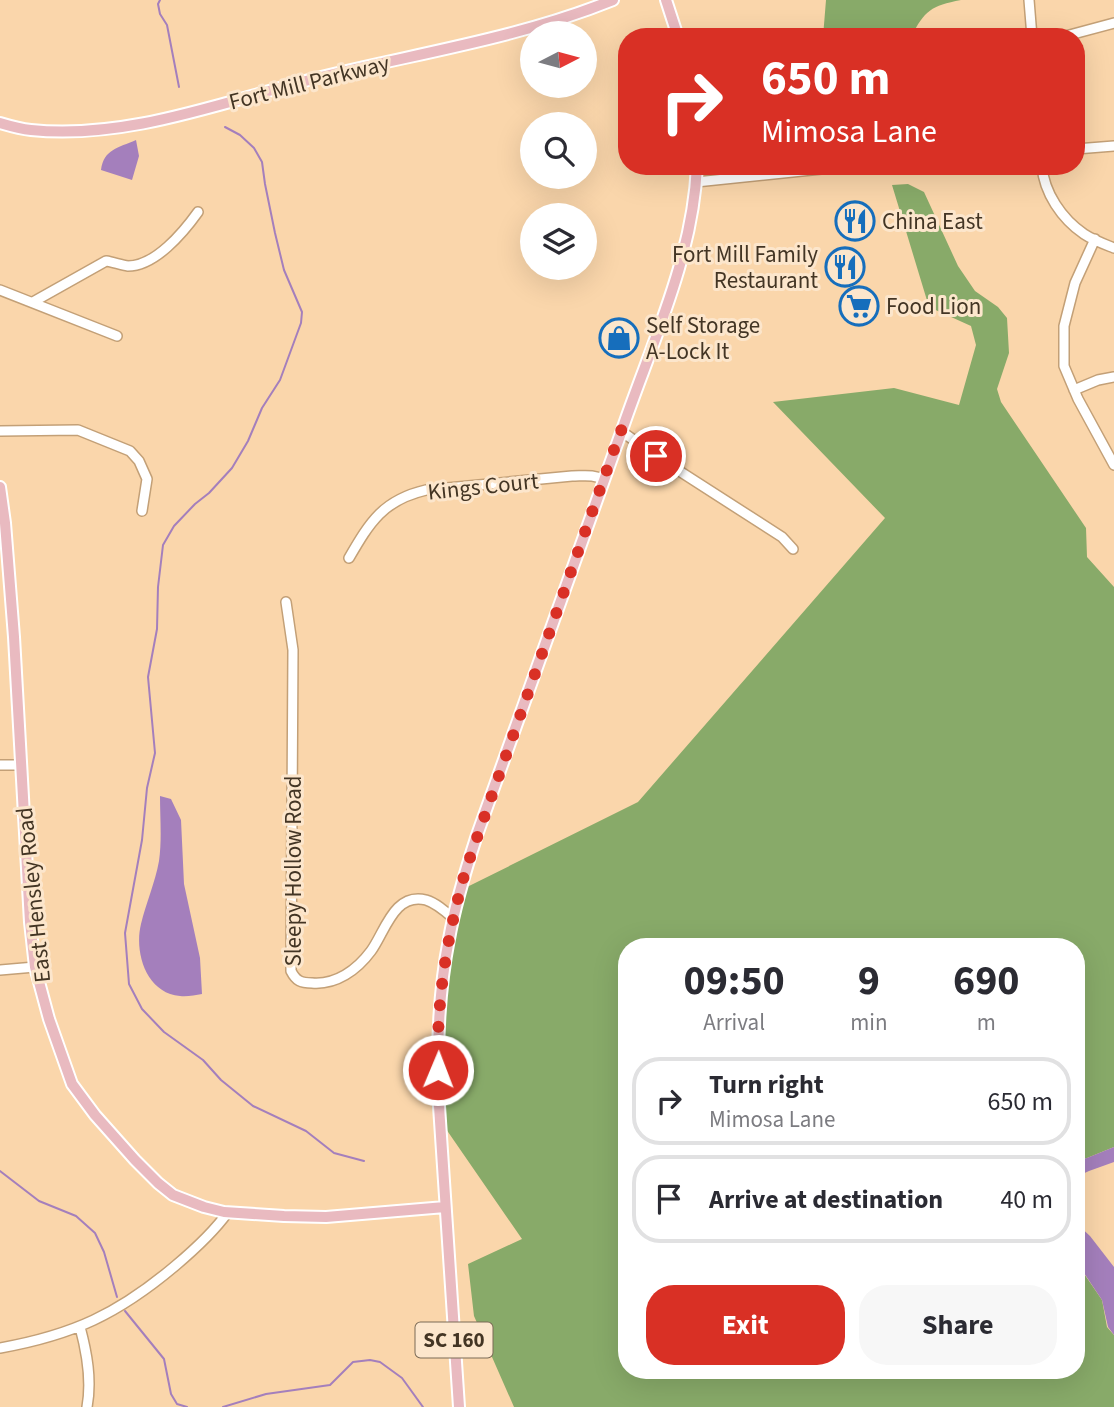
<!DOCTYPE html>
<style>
body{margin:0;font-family:"Source Sans 3",sans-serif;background:#f7f7f7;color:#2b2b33;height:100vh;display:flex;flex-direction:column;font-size:26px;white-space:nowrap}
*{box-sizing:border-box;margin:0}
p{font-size:23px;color:#7c7c81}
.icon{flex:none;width:38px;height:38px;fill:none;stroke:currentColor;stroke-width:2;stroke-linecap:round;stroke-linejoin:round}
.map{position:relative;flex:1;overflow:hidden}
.side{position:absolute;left:618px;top:938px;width:467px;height:441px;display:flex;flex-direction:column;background:#fff;border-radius:28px;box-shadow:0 7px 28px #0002}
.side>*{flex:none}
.guide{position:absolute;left:618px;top:28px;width:467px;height:147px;border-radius:28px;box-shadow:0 7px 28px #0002;background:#d93025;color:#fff;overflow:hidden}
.needle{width:46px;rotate:84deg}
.fabs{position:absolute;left:520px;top:21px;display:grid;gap:14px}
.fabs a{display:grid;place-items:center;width:77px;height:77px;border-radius:50%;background:#fff;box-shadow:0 7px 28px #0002;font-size:35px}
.pin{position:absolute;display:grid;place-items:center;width:60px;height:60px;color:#fff;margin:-30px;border:4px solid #fff;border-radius:50%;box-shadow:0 2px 7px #0007}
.me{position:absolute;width:77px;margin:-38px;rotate:1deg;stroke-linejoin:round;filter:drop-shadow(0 0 5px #0008)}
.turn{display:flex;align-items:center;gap:24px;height:147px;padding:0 28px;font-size:32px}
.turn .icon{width:91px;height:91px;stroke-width:2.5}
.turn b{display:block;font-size:49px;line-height:60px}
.eta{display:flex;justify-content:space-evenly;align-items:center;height:119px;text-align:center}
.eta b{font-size:42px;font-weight:700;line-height:49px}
.cta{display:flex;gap:14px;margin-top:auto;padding:14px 28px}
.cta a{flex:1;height:80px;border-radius:28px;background:#d93025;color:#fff;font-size:28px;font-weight:700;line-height:80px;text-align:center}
.cta a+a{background:#f7f7f7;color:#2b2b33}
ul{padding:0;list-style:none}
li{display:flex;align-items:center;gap:21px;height:88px;margin:0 14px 10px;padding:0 14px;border:4px solid #e1e1e2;border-radius:28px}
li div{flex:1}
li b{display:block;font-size:26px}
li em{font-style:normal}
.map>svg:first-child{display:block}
</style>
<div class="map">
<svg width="1114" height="1407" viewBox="0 0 1114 1407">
<rect width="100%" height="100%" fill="#fad6ab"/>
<path fill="#88aa69" d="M826 0H961C931 6 925 10 911 37H823Z
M908 184 924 192 958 266 975 291 998 307 1007 318 1009 353 997 389 1001 402 1086 528 1087 557 1114 587V1147L1087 1158 1076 1160V947H626V1370H1076V1262L1102 1300 1107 1327 1114 1335V1407H514L474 1316 468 1264 522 1239 446 1129 442 1049 448 970 467 887 638 802 885 518 773 402 894 388 959 405 976 345 971 326 929 307 892 185Z"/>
<path fill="#a47fbc" d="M136 140 139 156 132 180 101 170C104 149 118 148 136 140Z
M160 796 171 799 181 820 184 884 200 958 202 994C195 995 187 997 180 996 146 993 134 952 141 924 146 903 155 883 159 861 162 840 160 817 160 796Z
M1114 1147V1162L1089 1171 1076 1177V1160L1087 1158Z
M1076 1223 1090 1236 1114 1267V1335L1108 1327 1102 1300 1076 1261Z"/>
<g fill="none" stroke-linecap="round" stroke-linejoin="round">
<path stroke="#a47fbc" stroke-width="2" d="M160 0 158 4 160 14 167 25 179 87
M225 127 240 135 254 148 262 162 265 184 275 233 284 270 302 312 301 323 280 380 262 408 248 441 232 468 209 493 195 504 174 526 163 545 158 587 157 629 148 677 155 753 147 788 142 840 125 933 129 984 142 1009 164 1032 203 1060 221 1080 253 1106 306 1131 334 1153 364 1161
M0 1171 39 1201 76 1216 95 1233 104 1252 117 1297
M125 1311 164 1359 171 1394 177 1404 187 1407
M223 1407 266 1394 330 1385 353 1362 370 1360 380 1362 402 1378 423 1407"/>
<g stroke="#c3a077" stroke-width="12">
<path id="minor" d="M1029 0 1032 37
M1062 37 1114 23
M1076 149 1114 146
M1042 166C1044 193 1062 219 1084 234 1093 240 1104 244 1114 248
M696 182 850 166
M1095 239 1075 283 1064 326V366L1078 399 1114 465
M0 290 117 336
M33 302 106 261C113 262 121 265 128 266 155 266 183 233 198 212
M1074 390 1098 380 1114 377
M0 431 78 430 130 451 139 461 147 479 142 511
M621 431 656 456 782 537 793 549
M349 558C370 522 383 500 426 490L572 476C584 476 594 474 604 480
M286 602 293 650 291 971C296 981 301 983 312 983 336 985 357 970 371 951 385 932 394 892 426 900 436 903 445 911 453 918
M0 765H21
M0 970 35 967
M80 1327C87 1353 92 1380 87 1407
M0 1348C73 1335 118 1314 175 1266 194 1250 213 1233 228 1212"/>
</g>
<g stroke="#fff" stroke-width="14">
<path id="major" d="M666 0 678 37
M0 123C10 126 21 129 31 130 130 140 227 100 321 77 419 53 519 38 613 0
M0 487 5 523 14 637 30 922 35 967 49 1019 72 1084 95 1115 135 1160 158 1183 173 1195 204 1207 224 1212 284 1216 326 1217 445 1207
M459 1407 438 1091C437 1040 439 989 449 939 455 904 466 869 477 835 525 700 574 565 622 430 651 345 693 258 697 166"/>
</g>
<use href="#minor" stroke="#fff" stroke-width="9"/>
<use href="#major" stroke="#e9bac0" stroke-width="10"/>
</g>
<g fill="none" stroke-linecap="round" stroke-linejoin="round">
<path stroke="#d93025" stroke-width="12" stroke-dasharray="0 21.6" d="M438 1070C436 1002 447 935 466 869L621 430 656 456"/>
</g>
<defs>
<g id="restaurant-ring" transform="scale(2.0125)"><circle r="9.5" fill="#fce6cc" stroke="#166ebc" stroke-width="1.5"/><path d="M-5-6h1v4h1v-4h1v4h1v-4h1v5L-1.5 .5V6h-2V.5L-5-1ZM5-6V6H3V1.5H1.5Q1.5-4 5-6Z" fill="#166ebc"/></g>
<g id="supermarket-ring" transform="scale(2.0125)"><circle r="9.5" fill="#fce6cc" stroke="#166ebc" stroke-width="1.5"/><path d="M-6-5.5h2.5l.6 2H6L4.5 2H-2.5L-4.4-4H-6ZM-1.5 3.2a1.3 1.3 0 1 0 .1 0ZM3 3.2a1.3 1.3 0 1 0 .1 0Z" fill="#166ebc"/></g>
<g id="shop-ring" transform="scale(2.0125)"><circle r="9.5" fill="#fce6cc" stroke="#166ebc" stroke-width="1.5"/><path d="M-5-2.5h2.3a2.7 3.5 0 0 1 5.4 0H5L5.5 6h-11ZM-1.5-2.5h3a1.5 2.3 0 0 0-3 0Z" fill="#166ebc"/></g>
</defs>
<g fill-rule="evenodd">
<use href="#restaurant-ring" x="855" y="221"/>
<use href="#restaurant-ring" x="845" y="267"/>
<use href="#supermarket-ring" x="859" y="306"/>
<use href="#shop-ring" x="619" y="338"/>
</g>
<g text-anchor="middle" stroke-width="6" stroke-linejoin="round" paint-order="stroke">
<rect fill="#fce6cc" stroke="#7a6a56" stroke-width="2" x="415.5" y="1322.5" width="77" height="35" rx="5"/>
<g font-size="21" font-weight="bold" fill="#433524">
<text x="454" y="1347">SC 160</text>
</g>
<g font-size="23" fill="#433524" stroke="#fce6cc">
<text transform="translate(309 82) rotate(-14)" y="8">Fort Mill Parkway</text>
<text transform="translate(483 486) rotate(-6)" y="8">Kings Court</text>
<text transform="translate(293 871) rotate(-90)" y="8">Sleepy Hollow Road</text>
<text transform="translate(33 895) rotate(-96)" y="8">East Hensley Road</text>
</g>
<g font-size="23" fill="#433524" stroke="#fce6cc" text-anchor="start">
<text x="882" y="229">China East</text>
<text x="818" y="262" text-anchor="end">Fort Mill Family<tspan x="818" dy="26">Restaurant</tspan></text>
<text x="886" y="314">Food Lion</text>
<text x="646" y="333">Self Storage<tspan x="646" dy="26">A-Lock It</tspan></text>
</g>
</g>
</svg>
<div class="fabs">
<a><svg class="needle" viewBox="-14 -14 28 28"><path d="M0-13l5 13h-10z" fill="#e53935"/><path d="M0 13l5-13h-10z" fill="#7c7c81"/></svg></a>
<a><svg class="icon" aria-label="search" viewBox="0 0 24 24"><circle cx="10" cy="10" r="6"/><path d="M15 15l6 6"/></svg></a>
<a><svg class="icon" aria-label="layers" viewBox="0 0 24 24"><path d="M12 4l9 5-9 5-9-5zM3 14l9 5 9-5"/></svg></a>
</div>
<div class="pin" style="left:656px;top:456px;background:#d93025"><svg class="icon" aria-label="arrive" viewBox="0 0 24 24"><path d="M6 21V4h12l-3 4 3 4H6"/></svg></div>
<svg class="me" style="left:438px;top:1070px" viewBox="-20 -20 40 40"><circle r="17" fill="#d93025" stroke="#fff" stroke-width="3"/><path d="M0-11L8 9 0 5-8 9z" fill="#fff"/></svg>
<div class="guide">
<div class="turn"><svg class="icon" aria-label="right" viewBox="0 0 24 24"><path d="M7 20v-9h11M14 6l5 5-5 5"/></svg><div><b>650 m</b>Mimosa Lane</div></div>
</div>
<section class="side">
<div class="eta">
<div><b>09:50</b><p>Arrival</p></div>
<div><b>9</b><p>min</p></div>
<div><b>690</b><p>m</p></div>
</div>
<ul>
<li><svg class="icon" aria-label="right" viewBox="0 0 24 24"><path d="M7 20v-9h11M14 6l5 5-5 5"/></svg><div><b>Turn right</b><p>Mimosa Lane</p></div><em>650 m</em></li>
<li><svg class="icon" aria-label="arrive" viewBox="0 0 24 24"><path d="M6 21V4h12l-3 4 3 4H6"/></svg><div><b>Arrive at destination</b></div><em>40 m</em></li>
</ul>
<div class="cta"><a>Exit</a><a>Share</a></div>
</section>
</div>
